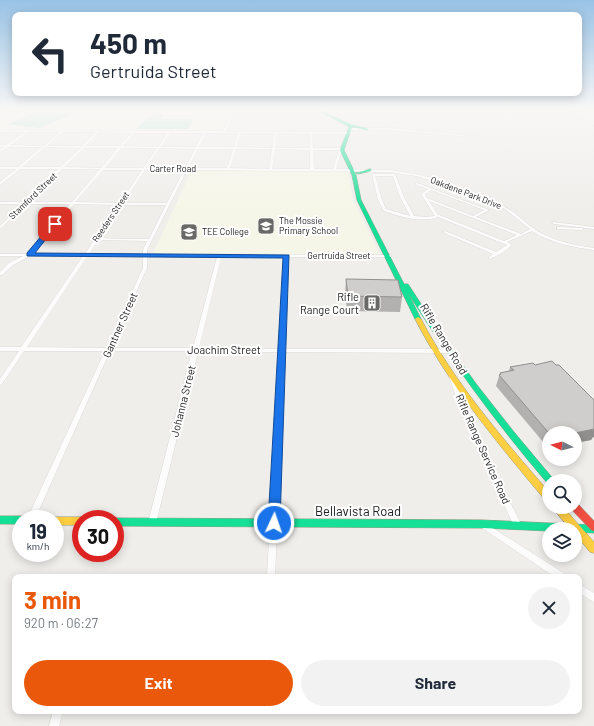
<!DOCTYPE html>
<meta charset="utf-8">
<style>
body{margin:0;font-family:Barlow,sans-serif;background:#f2f2f3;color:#1f2937;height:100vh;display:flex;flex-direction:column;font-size:15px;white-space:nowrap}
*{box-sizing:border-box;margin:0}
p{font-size:13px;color:#747a83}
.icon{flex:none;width:22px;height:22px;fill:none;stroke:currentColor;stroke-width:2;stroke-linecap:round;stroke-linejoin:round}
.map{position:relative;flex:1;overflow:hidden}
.side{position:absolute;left:12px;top:574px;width:570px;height:140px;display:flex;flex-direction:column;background:#fff;border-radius:8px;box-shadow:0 2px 10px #0003}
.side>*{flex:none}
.banner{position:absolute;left:12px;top:12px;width:570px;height:84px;border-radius:8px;box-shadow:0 2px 10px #0003;background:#fff;color:#1f2937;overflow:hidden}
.needle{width:26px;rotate:276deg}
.fabs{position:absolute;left:542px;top:426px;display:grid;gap:8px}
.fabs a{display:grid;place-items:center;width:40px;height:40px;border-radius:50%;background:#fff;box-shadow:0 2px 10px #0003;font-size:20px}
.speed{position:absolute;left:12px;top:510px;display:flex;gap:8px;font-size:20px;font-weight:700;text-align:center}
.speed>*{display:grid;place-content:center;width:52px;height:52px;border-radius:50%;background:#fff;box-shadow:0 2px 10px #0003;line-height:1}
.speed small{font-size:10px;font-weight:400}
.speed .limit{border:6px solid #d22;background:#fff;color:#111}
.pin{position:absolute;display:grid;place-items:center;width:34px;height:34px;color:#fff;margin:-17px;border-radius:8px;box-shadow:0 2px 6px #0006}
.me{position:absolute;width:44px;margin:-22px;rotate:3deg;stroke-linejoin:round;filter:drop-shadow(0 0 3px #0008)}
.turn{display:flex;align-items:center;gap:14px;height:84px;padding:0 12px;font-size:18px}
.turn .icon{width:52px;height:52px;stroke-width:2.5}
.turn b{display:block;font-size:28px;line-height:34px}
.round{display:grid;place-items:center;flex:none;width:42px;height:42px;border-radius:21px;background:#f2f2f3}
.head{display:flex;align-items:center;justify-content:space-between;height:68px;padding:0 12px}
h1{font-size:24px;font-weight:700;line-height:30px;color:#ea580c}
.cta{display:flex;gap:8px;margin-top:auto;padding:8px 12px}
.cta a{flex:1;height:46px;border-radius:24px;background:#ea580c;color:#fff;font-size:16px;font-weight:700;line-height:46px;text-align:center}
.cta a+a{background:#f2f2f3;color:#1f2937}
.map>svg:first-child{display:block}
</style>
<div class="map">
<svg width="594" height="726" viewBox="0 0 594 726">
<rect width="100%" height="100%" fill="#efeeeb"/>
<path fill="#f6f6e8" d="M0 110 34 111 38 110H194L229 113 221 131 0 130Z
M192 170 348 172 353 199 380 255 153 253Z"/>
<path fill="#b9e3d3" d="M44 110H82L40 128 7 124Z
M152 115H164L161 119H194L188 129H137L145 119H148Z"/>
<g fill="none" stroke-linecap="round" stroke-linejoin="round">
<path stroke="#c1d8e0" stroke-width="1" d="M419 117 440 110"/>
<g stroke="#c6c6c4" stroke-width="0.5">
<path id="street" d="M202 110H206L233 112 226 132H310L311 131 312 132H351L350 134H312L313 148H344V150H342L336 169 390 170 416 174 428 177 461 188 494 201 512 211 530 226 533 228H535V230C554 241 573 245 594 248V250C572 247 551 243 532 231L507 242 512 245C506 250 495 258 489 259V257L493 254 442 232 445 231 496 252 507 245 438 217C420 223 401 217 384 211L378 200 372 174H395L404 197 414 216 426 217 435 216 421 194 428 189 416 185V183H417L489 210 476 217 521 234 530 229 505 209 481 198 459 189 416 176 390 172 187 170 147 250V254L390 255 392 256 390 257H288L284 349H448L451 351 448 353 284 352 275 577H267L279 352H198L156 523 155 525 152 526 149 525 148 523 192 351H110L35 519H27L105 351H24L2 384 0 385V379L19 351H0V347H21L83 256H30L13 265 2 275H0V272L9 263 23 256H0V254H28L70 204H26L0 229V226L22 204H0V202H24L58 169H20L0 185V182L16 169H0V167H18L42 147H8L0 152V150L4 147H0V145H6L25 132H0V130L133 131 134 130 135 131H223L231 114ZM28 132H60L44 146 10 145ZM63 132H96L82 146H47ZM99 132 131 133 120 146H85ZM134 133H167L158 147 123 146ZM170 133H203L196 147H161ZM206 133H238L234 147H199ZM241 133H274L272 148 236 147ZM277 133 310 134V148H275ZM45 147 81 148 60 167H22ZM84 148H118L101 168 64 167ZM121 148H157L143 168H105ZM159 148 195 149 185 168H146ZM198 149H233L227 168H188ZM236 149H272L269 169 230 168ZM275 149 310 150V169H272ZM313 150H339L333 169H314ZM62 169H100L72 202H28ZM103 170H142L120 203 75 202ZM145 170H184L167 203H123ZM375 176H393L400 197 410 216 386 209 382 200ZM431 190 484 210 473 216 427 198 425 194ZM429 201 517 235 504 241 437 214ZM74 204 118 205 96 238 94 239V240L85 254H32ZM122 205H166L149 239H123L100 238ZM98 240 147 241 143 250V254H89ZM87 256 143 257V268L106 348 27 347ZM147 257H217L193 348H111L147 268ZM221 257H284L279 349 199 348Z
M387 110H389L358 123 367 126V128L355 123Z
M570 110H572L575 111H594V113H577L594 123V125Z
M405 121 406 123 389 128 473 136 472 137 389 130H351L350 129 351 128H386Z
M553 222 594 227V229L554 224 552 223Z
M557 227 582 228 584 229 582 230 558 229H557Z
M452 374 455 376C472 429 497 476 522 526L521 528 518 529 515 528C491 478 466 429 449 376Z
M482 521 565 574 566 577H555L479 526 478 524 479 522Z
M579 584 594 593V602L579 593Z
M53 711H63L59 726H49Z"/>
</g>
<g stroke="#969983" stroke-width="1">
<path id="fast" d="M317 110H320L352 125 369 129 367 130 352 127 344 150 356 175 361 200 404 284H408L442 336 477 385 514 432 555 481H549V484H548C496 423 450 360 408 293L421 319 418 321 415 319 357 200 352 175 340 150 349 127Z
M370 169H371V171L358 174 356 173Z
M0 516H21L24 517 25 519H21V524H0Z
M115 518 482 520 594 525V533L575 532V529H549V531L482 528 115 526V519H112Z"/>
</g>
<g stroke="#969983" stroke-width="1">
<path id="slow" d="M418 317 421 319C454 382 502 438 549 492V502L546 501C499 445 448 384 415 319Z
M552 507H563L594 542V553L590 552 575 534V529H570Z
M55 517H81L85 519H81V525H55V519H51Z"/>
</g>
<g stroke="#969983" stroke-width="1">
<path id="jam" d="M575 503 578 504 594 521V531L591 530 572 510 570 507H575Z"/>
</g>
<use href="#street" fill="#fdfcfc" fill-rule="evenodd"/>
<use href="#fast" fill="#16e098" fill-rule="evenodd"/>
<use href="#slow" fill="#ffcf43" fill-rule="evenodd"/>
<use href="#jam" fill="#f24e42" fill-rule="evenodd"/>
</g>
<path fill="#b3b1af" d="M346 279 402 297 400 312 347 311 345 294Z
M535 365 594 400V437H593L591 440 575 443V433H549V442L544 443 496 386 500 373 509 371 510 367Z"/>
<path fill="#92908f" d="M594 429V437H593L591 440 575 443V433Z"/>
<path fill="#d0cecc" stroke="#92908f" d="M346 279 398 280 402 297 348 296Z
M552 361 556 365H559L594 400V429L575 433H571L567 429 548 432 499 375 501 374 500 373 514 370 510 367 533 363 535 365Z"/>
<linearGradient id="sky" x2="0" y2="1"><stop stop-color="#98c2e5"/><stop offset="0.52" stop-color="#f8f7f6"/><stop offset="1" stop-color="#f8f7f6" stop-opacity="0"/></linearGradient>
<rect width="594" height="211" fill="url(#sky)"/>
<path fill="#1a73e8" stroke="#114b97" d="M53 222 58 224 35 253 289 255 280 523 278 527 274 528 270 527 268 523 283 258 27 256V253Z"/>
<defs>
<g id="school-square" transform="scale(0.9)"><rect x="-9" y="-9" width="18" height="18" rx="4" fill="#696968" stroke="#fff"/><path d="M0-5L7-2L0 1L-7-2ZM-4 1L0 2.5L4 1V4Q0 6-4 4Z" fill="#fff"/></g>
<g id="university-square" transform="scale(0.9)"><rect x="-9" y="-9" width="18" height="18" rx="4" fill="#696968" stroke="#fff"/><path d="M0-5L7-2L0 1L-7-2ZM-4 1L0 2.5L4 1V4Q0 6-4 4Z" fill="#fff"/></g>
<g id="building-square" transform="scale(0.9)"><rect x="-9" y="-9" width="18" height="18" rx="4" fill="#696968" stroke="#fff"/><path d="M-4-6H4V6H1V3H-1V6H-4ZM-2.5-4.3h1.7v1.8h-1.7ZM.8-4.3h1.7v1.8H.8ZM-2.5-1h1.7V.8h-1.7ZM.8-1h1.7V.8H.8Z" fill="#fff"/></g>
</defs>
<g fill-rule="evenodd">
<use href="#school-square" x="266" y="226"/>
<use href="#university-square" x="189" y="232"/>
<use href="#building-square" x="372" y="303"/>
</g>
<g text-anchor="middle" stroke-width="4" stroke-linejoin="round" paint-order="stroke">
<g font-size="9" fill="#212121" stroke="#fff">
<text x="173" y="172">Carter Road</text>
<text transform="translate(466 193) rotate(21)" y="3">Oakdene Park Drive</text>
<text transform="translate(33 196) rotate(-44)" y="3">Stamford Street</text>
<text transform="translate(111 217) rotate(-56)" y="3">Reeders Street</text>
<text x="339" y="259">Gertruida Street</text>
</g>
<g font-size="9" fill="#212121" stroke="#fff" text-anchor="start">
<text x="279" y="224">The Mossie<tspan x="279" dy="10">Primary School</tspan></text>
<text x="202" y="235">TEE College</text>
</g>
<g font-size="11" fill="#212121" stroke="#fff" text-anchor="end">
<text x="359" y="301">Rifle<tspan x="359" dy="13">Range Court</tspan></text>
</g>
<g font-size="11" fill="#212121" stroke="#fff">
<text transform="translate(120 325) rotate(-66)" y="4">Gantner Street</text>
<text transform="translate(444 339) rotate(59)" y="4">Rifle Range Road</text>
<text x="224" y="354">Joachim Street</text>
<text transform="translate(183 401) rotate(-76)" y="4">Johanna Street</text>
<text transform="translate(483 449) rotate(66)" y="4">Rifle Range Service Road</text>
</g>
<g font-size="13" fill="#212121" stroke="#fff">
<text x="358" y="516">Bellavista Road</text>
</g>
</g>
</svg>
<div class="fabs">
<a><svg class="needle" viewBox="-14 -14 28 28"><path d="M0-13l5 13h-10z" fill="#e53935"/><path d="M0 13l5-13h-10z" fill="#747a83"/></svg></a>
<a><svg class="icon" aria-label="search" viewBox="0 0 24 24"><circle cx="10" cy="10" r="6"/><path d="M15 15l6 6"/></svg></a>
<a><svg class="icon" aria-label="layers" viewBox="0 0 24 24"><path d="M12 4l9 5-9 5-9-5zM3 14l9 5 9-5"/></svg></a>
</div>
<div class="speed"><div>19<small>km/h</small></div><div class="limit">30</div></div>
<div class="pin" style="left:55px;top:224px;background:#d93025"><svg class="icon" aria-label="arrive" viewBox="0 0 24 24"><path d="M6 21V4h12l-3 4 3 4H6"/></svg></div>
<svg class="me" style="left:274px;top:523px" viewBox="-20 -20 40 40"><circle r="17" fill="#1a73e8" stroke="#fff" stroke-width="3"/><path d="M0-11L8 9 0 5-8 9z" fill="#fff"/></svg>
<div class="banner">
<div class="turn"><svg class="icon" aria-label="left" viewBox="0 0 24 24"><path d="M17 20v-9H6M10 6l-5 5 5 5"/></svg><div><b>450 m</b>Gertruida Street</div></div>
</div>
<section class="side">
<div class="head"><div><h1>3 min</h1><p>920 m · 06:27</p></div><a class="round"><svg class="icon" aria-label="close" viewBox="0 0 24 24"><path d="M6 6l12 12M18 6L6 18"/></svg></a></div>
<div class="cta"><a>Exit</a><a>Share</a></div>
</section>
</div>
